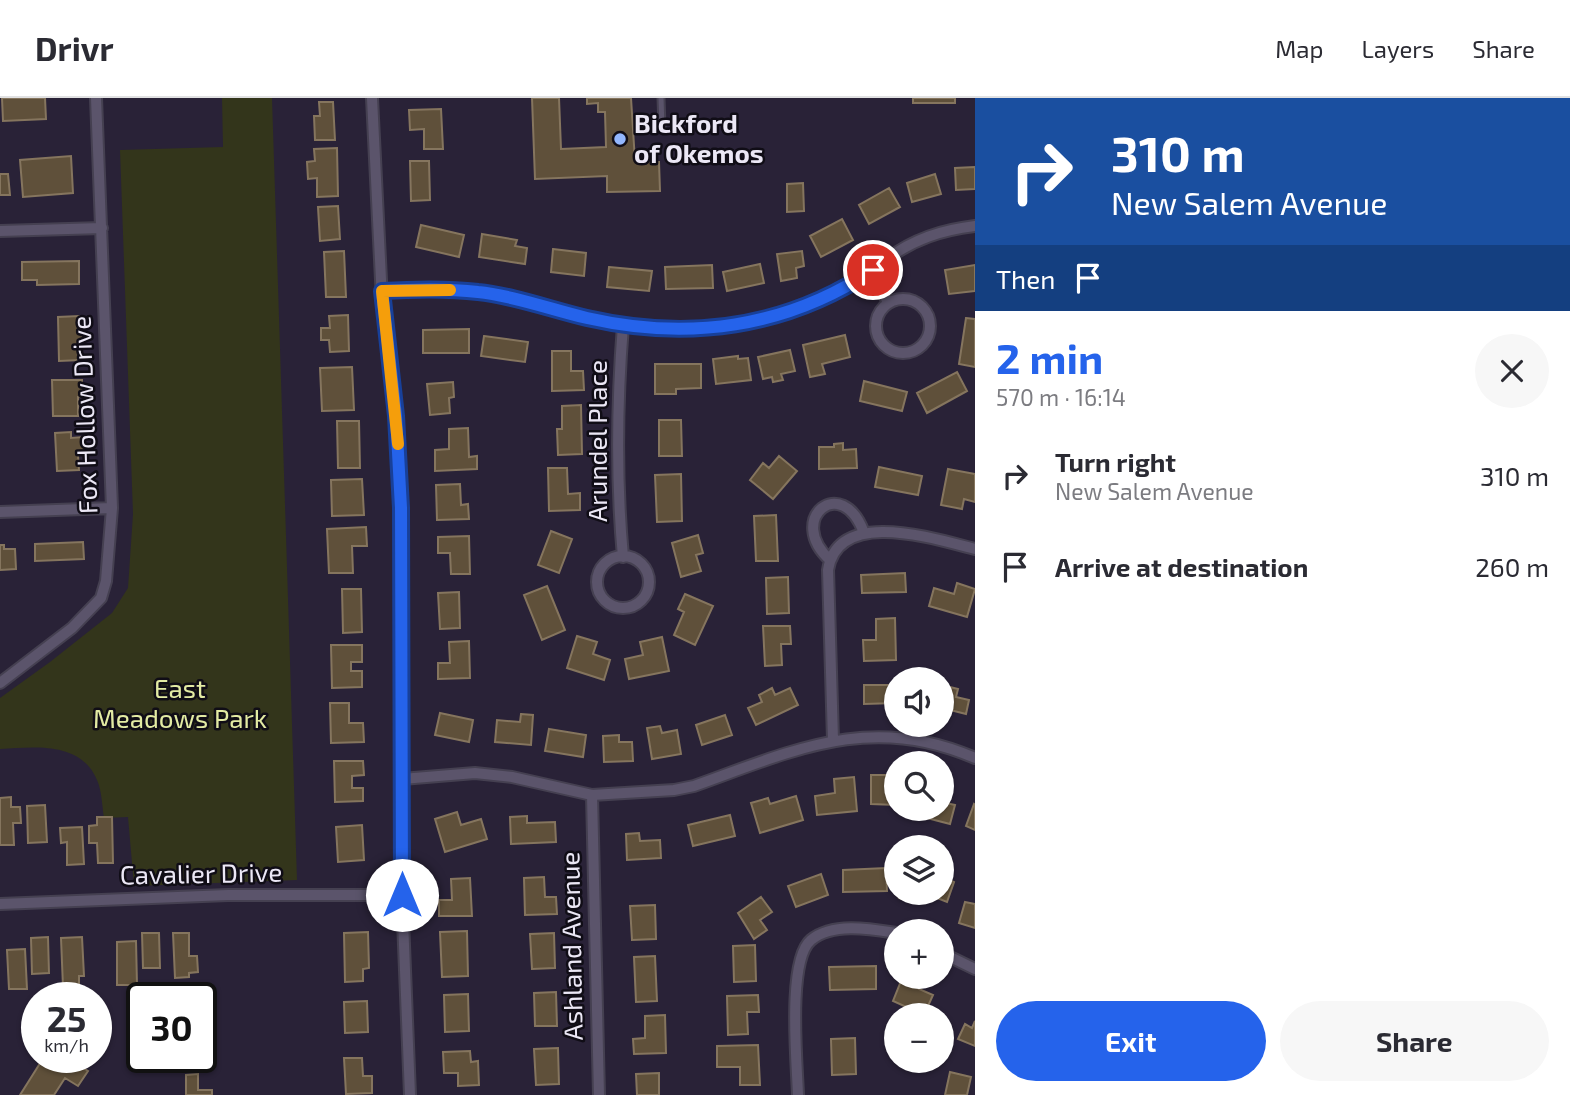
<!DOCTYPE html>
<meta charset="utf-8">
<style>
body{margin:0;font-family:"Exo 2",sans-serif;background:#f7f7f7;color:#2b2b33;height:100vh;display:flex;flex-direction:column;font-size:26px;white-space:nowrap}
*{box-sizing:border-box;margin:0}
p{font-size:23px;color:#7c7c81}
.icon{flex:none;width:38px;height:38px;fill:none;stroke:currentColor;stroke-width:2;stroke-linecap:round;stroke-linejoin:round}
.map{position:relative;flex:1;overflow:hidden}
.drawer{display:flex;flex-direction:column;background:#fff;width:595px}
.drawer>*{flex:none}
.banner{background:#1a4fa0;color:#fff;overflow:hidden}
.tools{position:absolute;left:884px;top:569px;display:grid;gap:14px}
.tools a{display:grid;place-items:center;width:70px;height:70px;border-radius:50%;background:#fff;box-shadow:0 2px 5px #0004;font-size:35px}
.speed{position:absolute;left:21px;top:884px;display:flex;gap:14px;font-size:35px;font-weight:700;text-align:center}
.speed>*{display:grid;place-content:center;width:91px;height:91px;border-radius:50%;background:#fff;box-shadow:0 2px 5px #0004;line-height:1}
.speed small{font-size:18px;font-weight:400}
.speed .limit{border:4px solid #111;border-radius:10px;background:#fff;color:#111}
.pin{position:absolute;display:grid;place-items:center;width:60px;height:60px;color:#fff;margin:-30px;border:4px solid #fff;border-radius:50%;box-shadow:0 2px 7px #0007}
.me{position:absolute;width:77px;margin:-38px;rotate:0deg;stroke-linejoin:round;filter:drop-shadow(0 0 5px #0008)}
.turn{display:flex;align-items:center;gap:24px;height:147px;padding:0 21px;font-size:32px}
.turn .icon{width:91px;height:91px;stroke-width:2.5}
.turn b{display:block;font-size:49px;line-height:60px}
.then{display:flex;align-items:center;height:66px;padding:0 21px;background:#0003;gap:14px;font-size:26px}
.round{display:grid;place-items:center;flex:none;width:74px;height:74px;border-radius:37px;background:#f7f7f7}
.overview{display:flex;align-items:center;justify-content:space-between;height:119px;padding:0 21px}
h1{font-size:42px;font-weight:700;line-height:52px;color:#2563eb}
.button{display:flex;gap:14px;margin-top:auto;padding:14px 21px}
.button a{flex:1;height:80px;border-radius:42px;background:#2563eb;color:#fff;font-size:28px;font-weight:700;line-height:80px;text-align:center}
.button a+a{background:#f7f7f7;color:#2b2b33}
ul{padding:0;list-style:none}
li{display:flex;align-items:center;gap:21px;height:91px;padding:0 21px}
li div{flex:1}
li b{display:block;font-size:26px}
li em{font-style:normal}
header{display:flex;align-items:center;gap:42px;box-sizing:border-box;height:98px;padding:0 35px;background:#fff;border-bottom:2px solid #e1e1e2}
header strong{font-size:33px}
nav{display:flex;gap:38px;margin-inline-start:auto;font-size:24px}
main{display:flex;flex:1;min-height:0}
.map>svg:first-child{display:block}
</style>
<header>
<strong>Drivr</strong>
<nav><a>Map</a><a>Layers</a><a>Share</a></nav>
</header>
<main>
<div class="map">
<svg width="975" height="997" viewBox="0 0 975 997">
<rect width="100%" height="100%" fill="#292237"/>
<path fill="#33351b" d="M222 0H272L297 782 134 788 128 719 104 720C102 708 102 693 97 682 81 643 34 649 0 651V600L50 564 112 515 128 490 133 416 120 52 223 49Z"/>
<path fill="#5f503a" stroke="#85755e" stroke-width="2" d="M2 0H45L46 21 3 23Z
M532 0H559L561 51 606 49 605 14H598V5L587 6V0H631L635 63 659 64 660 93 607 94V78L535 81Z
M913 0H955V5H913Z
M319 4H333L335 42H315L314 18H320Z
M441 11 443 51H424V31L410 32 409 12Z
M337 50 338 98 317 99V80L308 81 307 64 315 63 314 51Z
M71 58 73 95 23 99 20 62Z
M410 63H429L430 102 411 103Z
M975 69V91L956 92 955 70Z
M0 76H8L10 97H0Z
M935 76 941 96 912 104 907 85Z
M803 85 804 113 787 114V86Z
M889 90 900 109 869 126 859 107Z
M338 108 340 141 320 143 318 109Z
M842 121 853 142 821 159 810 138Z
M421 127 464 137 459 159 416 149Z
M482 136 517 142 515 148 527 150 525 166 479 159Z
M553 151 586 155 584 178 551 174Z
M344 153 346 199H326L324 154Z
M802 153 804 168 796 170 797 180 781 183 777 156Z
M79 163V186L37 187V182H22V164Z
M760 166 764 185 727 193 723 174Z
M712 167 713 190 666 191 665 169Z
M975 167V193L949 196 945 172Z
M609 169 652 173 649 193 607 189Z
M348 217 349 253 330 254 329 242H321V230H330L329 218Z
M79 218V230H83L81 262 59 263 58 219Z
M966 220 975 221V269L959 266Z
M469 231V255H423V232Z
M845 237 850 259 822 266 825 276 810 279 803 247Z
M484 238 528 244 525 264 481 258Z
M790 252 795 273 781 276 783 282 773 284 772 279 763 281 758 259Z
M552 253H571V273H583L584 292 552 293Z
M738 258V261L748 260 751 282 716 286 713 261Z
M655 266H701V290L676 291V296H655Z
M352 269 354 312 322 313 320 270Z
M957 274 967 293 927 315 917 295Z
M52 282H82V299H78V318H53Z
M864 283 907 294 902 313 860 303Z
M453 284 454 299 449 300 450 315 430 317 427 286Z
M581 307 582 356 558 357 557 331H562V308Z
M659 322H681L682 358H659Z
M337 323H359L360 370H338Z
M468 330 469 359 477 358V371L435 373V352L449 351V331Z
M71 334V340L83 339 84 356 78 357 79 372 57 373 55 335Z
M843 345V352L856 351 857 370 819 371V349H834V346Z
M779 358 797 373 773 401 750 382 763 365 769 370Z
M879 369 922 378 918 397 875 389Z
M548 370H567L568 396 580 395V412L549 413Z
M948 371 975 376V404L964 401 962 411 941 407Z
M681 376 682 423 657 424 655 377Z
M362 381 364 417 332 418 331 382Z
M460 386 461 407 468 406 469 421 437 422 436 387Z
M776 417 778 463H756L754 418Z
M366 429 367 448H352L353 475H329L327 431Z
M551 433 572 441 559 475 538 467Z
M698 437 703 455 696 457 701 473 681 479 672 445Z
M469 438 470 476H451L450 455H438V439Z
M83 444 84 461 35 463V446Z
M0 447H4V451H15L16 471 0 472Z
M905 475 906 494 862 495 861 477Z
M788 479 789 515 767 516 766 480Z
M957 485 975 491 967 519 929 508 934 490 954 496Z
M547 488 565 532 542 542 524 497Z
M342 491H361L362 534 343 535Z
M459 494 460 530 440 531 438 495Z
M685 496 713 508 695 547 674 537 684 514 678 511Z
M895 520 896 562 864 563 863 542H876V521Z
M763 528H790L791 546H781L782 567 765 568Z
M577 538 597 544 593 556 610 562 604 582 567 570Z
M662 539 669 573 629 581 625 561 643 557 640 544Z
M469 543 470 580 438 581V565H450L449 544Z
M331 547H362V564H351V573H362V589L332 590Z
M864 587H896V605L864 606Z
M942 587 958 591 956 599 969 602 966 616 942 610Z
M772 590 775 597 790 590 798 607 756 627 748 610 762 604 759 597Z
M330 605H349V625H363L364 644 331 645Z
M440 615 473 622 469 644 435 637Z
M521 616 533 617 531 647 495 644 497 622 520 624Z
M725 617 732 637 702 647 696 627Z
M660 628 662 635 677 632 681 656 652 661 647 630Z
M549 631 586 637 583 659 545 653Z
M619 637V644H632L633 663 604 664 603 638Z
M334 663H363L364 677 352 678V690H363V703L335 704Z
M871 677H896V707L871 706Z
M854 679 857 713 817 717 815 698 835 695 834 681Z
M796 698 803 722 760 735 751 705 768 700 770 706Z
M11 699V709H20L21 725H13L14 747H0V700Z
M942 704 955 707 950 726 915 717 916 710H942Z
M974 706 975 707V732L966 728Z
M45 707 47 744 28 745 27 708Z
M457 714 461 727 481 721 487 741 445 754 435 721Z
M730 717 735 738 693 748 688 727Z
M527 718V725L555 724 556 744 511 746 510 719Z
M97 719H112L113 765H98L97 745H89V728L97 727Z
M362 727 364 762 338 764 336 729Z
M82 729 84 766 67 767V744L61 745 60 730Z
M639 735 640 743 660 742 661 760 627 762 626 736Z
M886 770 887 793 843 794V772Z
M821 776 828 797 796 809 788 788Z
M544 779 545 799H556L557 816 525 817 524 780Z
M942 779 954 784 947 804 922 794H942Z
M470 780 472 818H439V802H452L451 781Z
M901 794H917L913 805 899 800Z
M761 799 772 814 760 822 767 832 754 841 738 815Z
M965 804 975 806V830L959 825Z
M655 807 656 841 632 842 630 808Z
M467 833 468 878 442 879 440 834Z
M368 834 369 870 363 871V883L345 884 344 835Z
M142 835H159L160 870H143Z
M173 835H189V858H197L198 874 189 875V879L175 880Z
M554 835 555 870 532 871 530 836Z
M48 839 49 875 32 876 31 840Z
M82 839 84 878H79V888L63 889 61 840Z
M136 843 137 887H117V844Z
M755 847 756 883 734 884 733 848Z
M25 851 27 891H9L7 852Z
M655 858 657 903 636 904 634 859Z
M876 868V891L830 892 829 869Z
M903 878H916L923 882 919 891 933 897 924 917 893 903Z
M556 894 557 928H535L534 895Z
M468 896 469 933 445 934 444 897Z
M758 897 759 914H747L748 936 728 937 727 898Z
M367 903 368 934 345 935 344 904Z
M665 917 666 955 634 956 633 941 645 940V918Z
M975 923V948L958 941 965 926 972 930Z
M855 940 856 976 832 977 831 941Z
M758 947 760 987H740V969H717V948Z
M558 950 559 986 536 987 534 951Z
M470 953 471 964 478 963 479 987 458 988V975H444L443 954Z
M44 959H66L88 973 78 988 65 980 54 997H20Z
M344 960H362L363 978H372V995L346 996Z
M950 974 971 979 967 997H945Z
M659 975V997H637L636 976Z
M198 976V992H212V997H186V977Z"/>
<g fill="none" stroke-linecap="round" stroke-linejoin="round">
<g stroke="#454051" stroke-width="9">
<path id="service" d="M661 0 662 29"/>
</g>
<g stroke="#454051" stroke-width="14">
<path id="minor" d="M372 0 382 202 396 319 401 410 402 797 410 997
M0 133 102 130
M873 172 888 205
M382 193C415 191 450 188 482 194 529 203 575 220 622 227 654 231 690 232 722 229 766 224 809 210 848 188 862 180 874 170 887 161 914 141 942 132 975 128
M876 228a27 27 0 1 1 54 0a27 27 0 1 1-54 0Z
M0 414 112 410
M597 484a26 26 0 1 1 52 0a26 26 0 1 1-52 0Z
M623 459C616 382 617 303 623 227
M830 462C785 421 842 374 864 435
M0 585 72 530 101 500 106 483 112 410 96 0
M833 642 828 472C838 409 935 441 975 451
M402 681 475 675 512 679 592 697 674 692 694 688C792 653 871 614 975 660
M592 697 599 997
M0 806 228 797H402
M942 855 975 871
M798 997C797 965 787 862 811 842 833 824 871 831 896 835"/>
</g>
<use href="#service" stroke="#5b546b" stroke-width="5"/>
<use href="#minor" stroke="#5b546b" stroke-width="10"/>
</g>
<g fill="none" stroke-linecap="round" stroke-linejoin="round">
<g stroke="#184099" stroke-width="18">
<path id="route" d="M402 797 401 410 396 318 382 193C414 191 446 190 478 194 511 197 553 212 587 220 688 243 786 230 873 172"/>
</g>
<use href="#route" stroke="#2563eb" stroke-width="12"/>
<path stroke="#f59e0b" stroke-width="12" d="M398 346 382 193 450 192"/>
</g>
<circle fill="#93b7fd" stroke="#100d16" stroke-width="2.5" cx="620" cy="41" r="7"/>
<g text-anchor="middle" stroke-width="5" stroke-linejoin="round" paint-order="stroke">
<g font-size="26" font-weight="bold" fill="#ebe7f5" stroke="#100d16" text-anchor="start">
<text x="634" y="35">Bickford<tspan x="634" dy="30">of Okemos</tspan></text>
</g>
<g font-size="26" fill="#ebe7f5" stroke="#100d16">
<text transform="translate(85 317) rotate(-92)" y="9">Fox Hollow Drive</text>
<text transform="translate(598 343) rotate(-90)" y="9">Arundel Place</text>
<text transform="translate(201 776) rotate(-1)" y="9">Cavalier Drive</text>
<text transform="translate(572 848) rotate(-91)" y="9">Ashland Avenue</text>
</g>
<g font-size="26" fill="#e3eba3" stroke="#100d16">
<text x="180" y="600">East<tspan x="180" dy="30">Meadows Park</tspan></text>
</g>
</g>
</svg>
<div class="tools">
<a><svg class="icon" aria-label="sound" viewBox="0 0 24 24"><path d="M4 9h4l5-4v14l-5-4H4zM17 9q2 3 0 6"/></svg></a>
<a><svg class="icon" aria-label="search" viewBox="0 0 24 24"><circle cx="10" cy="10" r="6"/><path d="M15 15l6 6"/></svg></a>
<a><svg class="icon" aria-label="layers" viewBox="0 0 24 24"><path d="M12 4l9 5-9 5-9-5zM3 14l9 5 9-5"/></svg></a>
<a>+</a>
<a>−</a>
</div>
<div class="speed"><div>25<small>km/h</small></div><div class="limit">30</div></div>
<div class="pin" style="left:873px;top:172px;background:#d93025"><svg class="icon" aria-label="arrive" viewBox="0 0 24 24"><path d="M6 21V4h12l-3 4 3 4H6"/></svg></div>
<svg class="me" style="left:402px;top:797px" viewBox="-20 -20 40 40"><circle r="19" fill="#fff"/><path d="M0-13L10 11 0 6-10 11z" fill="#2563eb"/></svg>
</div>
<section class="drawer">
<div class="banner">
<div class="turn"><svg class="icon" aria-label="right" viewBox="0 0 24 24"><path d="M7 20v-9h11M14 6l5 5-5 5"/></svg><div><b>310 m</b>New Salem Avenue</div></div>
<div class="then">Then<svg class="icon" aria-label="arrive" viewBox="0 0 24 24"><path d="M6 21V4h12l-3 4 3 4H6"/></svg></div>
</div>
<div class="overview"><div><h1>2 min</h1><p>570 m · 16:14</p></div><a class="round"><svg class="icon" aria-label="close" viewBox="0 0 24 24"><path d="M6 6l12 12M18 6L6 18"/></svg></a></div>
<ul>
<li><svg class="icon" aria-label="right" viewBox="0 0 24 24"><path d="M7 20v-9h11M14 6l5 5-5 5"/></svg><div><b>Turn right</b><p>New Salem Avenue</p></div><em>310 m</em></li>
<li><svg class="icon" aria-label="arrive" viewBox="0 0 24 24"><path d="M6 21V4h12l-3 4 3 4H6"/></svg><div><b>Arrive at destination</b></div><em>260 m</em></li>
</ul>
<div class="button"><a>Exit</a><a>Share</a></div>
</section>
</main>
